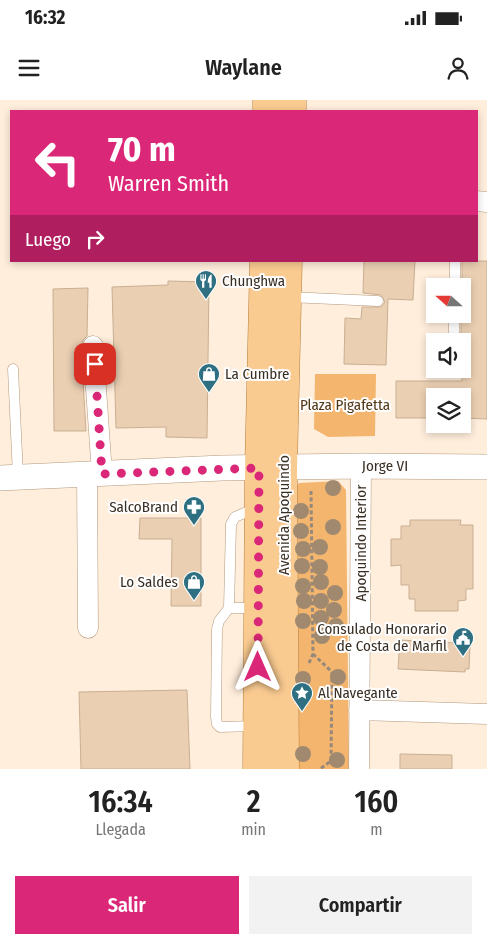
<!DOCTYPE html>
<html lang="es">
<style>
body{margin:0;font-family:"Fira Sans Condensed",sans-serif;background:#f2f2f2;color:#222;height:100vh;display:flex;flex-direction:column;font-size:19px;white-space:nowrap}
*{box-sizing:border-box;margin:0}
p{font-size:16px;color:#767676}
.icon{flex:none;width:28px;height:28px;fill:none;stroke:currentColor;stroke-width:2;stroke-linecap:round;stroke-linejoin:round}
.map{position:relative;height:669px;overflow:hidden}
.drawer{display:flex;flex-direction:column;background:#fff;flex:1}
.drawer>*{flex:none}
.hud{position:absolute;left:10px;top:10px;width:468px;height:152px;border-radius:0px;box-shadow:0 2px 8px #0003;background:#db2777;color:#fff;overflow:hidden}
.needle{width:32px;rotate:291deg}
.controls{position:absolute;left:426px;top:178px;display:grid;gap:10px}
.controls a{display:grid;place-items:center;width:45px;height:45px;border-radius:0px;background:#fff;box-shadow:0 2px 8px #0003;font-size:25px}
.pin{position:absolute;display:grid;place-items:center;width:42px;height:42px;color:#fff;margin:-21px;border-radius:10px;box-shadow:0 2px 8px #0006}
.me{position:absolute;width:55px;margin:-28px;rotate:0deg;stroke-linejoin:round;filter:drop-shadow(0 0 4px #0008)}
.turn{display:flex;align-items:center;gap:18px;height:105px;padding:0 15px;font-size:22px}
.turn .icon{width:65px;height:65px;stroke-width:2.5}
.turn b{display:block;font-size:35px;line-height:42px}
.then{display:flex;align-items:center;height:48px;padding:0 15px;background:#0003;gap:10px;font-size:19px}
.eta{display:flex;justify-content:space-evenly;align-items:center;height:85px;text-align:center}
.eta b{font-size:30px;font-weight:600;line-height:35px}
.cta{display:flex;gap:10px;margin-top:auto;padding:10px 15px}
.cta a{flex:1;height:58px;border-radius:0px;background:#db2777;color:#fff;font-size:20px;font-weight:600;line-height:58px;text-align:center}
.cta a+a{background:#f2f2f2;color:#222}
.status{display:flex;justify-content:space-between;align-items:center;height:35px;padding:0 25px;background:#fff;direction:ltr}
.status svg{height:14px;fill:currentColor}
header{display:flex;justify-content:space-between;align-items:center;height:65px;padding:0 15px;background:#fff;font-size:22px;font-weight:600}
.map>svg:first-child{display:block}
</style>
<div class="status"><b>16:32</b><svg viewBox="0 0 49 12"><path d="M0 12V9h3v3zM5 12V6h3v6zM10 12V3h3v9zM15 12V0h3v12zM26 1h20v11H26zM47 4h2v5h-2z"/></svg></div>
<header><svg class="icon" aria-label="menu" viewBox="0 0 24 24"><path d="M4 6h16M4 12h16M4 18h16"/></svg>Waylane<svg class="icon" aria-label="person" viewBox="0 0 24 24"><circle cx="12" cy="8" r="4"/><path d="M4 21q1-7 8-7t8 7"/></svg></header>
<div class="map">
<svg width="487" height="669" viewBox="0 0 487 669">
<rect width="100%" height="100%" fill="#ffeedc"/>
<path fill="#f4b66e" d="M315 274H376L375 336 328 337 314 329Z
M338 381 346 390 349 669H294L292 392 299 383Z"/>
<path fill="#eacfb2" stroke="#c9af93" d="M364 161H415L413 200 388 199 386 265 344 264 345 218 361 219 362 207H381L385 202 381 195 363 193Z
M462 161H487V319L462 318V296H435V318H396V281H462V241H461V214H462Z
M168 181 209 182 207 338 166 337V327L116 328 112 187 168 185Z
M88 188 87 236 83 240 81 247 86 331H54L53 189Z
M140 418H201V506H171L172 439H139Z
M410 420H461L460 425H473V489H466V500L458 501V511H415V499H409V485H401V465L391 466V439H401V426H410Z
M400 540 456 543V546H470L469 569H465V572L398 569Z
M187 590 190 669H81L79 592Z
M400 654 452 655V669H400Z"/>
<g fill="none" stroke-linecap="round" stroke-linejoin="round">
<g stroke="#b2987d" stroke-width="11">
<path id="service" d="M455 186V161
M288 197 378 201
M454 241V214
M13 269 18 376
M256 408 235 417 231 424 229 508 219 521 217 529 216 617 217 624 220 627 256 626
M229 508H258"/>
</g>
<g stroke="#b2987d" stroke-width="21">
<path id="minor" d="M476 101 487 102
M93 246 102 374
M87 374 88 528
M359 610 487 614
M359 669 361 366"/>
</g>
<g stroke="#b2987d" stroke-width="26">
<path id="tertiary" d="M0 378 222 368 361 366 487 367"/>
</g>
<g stroke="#b47e3a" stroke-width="29">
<path id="primary" d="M267 11V0
M292 11V0
M257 669 259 368 264 161
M285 669 283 367 288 161"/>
</g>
<path stroke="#96887a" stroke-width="3" stroke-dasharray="4 2.5" stroke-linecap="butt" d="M313 554 332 572 331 661 320 669
M309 563 313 554 311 391"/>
<use href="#service" stroke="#fff" stroke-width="10"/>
<use href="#minor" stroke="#fff" stroke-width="20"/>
<use href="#tertiary" stroke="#fff" stroke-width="25"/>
<use href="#primary" stroke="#facb91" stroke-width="28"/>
</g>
<g fill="#a0896f">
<circle cx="333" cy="388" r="8"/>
<circle cx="301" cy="411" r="8"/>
<circle cx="333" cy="427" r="8"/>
<circle cx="301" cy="431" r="8"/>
<circle cx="320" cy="447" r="8"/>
<circle cx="303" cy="449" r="8"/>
<circle cx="302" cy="466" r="8"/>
<circle cx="320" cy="467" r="8"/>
<circle cx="321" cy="482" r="8"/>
<circle cx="303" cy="486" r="8"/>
<circle cx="335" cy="493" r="8"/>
<circle cx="304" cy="501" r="8"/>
<circle cx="321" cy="501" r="8"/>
<circle cx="334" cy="510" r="8"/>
<circle cx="321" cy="518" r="8"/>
<circle cx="303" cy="521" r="8"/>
<circle cx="336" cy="526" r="8"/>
<circle cx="322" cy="536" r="8"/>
<circle cx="338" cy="577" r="8"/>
<circle cx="303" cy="579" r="8"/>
<circle cx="303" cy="654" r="8"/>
<circle cx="337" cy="660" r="8"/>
</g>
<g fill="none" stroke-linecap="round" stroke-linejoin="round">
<path stroke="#db2777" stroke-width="9" stroke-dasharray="0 16.2" d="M95 264 102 374 259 368 258 567"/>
</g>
<defs>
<g id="restaurant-pin" transform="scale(1.125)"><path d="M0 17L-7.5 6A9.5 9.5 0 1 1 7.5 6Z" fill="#2e7082" stroke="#fefefe"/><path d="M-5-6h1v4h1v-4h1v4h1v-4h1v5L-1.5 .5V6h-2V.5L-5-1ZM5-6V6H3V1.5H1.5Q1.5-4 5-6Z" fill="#fff"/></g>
<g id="shop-pin" transform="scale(1.125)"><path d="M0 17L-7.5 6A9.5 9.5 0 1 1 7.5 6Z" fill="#2e7082" stroke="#fefefe"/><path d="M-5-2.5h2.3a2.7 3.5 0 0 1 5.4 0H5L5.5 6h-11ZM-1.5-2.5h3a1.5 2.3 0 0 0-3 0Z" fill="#fff"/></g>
<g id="pharmacy-pin" transform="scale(1.125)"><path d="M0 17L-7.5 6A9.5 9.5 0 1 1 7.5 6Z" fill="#2e7082" stroke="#fefefe"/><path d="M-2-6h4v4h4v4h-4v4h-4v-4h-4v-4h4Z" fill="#fff"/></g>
<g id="civic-pin" transform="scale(1.125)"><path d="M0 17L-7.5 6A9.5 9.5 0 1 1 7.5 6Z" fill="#2e7082" stroke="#fefefe"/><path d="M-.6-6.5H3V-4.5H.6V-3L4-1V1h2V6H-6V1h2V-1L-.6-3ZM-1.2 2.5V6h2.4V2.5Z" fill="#fff"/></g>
<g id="sight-pin" transform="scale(1.125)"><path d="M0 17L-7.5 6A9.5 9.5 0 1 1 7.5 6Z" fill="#2e7082" stroke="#fefefe"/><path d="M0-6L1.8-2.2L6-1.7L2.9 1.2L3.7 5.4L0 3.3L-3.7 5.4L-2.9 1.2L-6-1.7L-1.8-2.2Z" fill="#fff"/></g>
</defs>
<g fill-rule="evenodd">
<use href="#restaurant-pin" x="206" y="181"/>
<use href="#shop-pin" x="209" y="274"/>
<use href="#pharmacy-pin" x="194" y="407"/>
<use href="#shop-pin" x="194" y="482"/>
<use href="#civic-pin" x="463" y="538"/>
<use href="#sight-pin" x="302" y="593"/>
</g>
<g text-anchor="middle" stroke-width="4" stroke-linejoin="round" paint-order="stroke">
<g font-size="15" fill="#392e23" stroke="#fefefe" text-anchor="start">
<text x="222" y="186">Chunghwa</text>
<text x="225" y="279">La Cumbre</text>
<text x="178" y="412" text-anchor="end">SalcoBrand</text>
<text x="178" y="487" text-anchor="end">Lo Saldes</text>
<text x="447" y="534" text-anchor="end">Consulado Honorario<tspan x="447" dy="17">de Costa de Marfil</tspan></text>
<text x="318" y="598">Al Navegante</text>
</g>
<g font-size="15" fill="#523716" stroke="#fefefe">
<text x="345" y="310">Plaza Pigafetta</text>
</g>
<g font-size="15" fill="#392e23" stroke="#fefefe">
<text x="385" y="371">Jorge VI</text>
<text transform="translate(284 415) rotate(-90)" y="5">Avenida Apoquindo</text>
<text transform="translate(361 443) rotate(-90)" y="5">Apoquindo Interior</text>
</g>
</g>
</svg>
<div class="controls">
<a><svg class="needle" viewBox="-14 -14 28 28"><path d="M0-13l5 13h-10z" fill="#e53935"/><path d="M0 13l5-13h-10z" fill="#767676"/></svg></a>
<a><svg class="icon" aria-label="sound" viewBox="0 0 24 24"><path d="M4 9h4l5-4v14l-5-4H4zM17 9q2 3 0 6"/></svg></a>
<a><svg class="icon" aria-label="layers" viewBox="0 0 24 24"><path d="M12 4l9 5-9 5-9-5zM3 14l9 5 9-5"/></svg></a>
</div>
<div class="pin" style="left:95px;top:264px;background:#d93025"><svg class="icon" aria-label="arrive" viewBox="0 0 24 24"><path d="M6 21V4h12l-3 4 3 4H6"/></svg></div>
<svg class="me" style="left:258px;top:567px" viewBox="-20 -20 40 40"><path d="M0-17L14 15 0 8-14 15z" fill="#db2777" stroke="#fff" stroke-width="4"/></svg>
<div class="hud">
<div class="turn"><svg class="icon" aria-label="left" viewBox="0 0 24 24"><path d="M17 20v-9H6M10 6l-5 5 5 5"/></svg><div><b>70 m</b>Warren Smith</div></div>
<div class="then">Luego<svg class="icon" aria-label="right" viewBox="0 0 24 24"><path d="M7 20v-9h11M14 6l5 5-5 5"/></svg></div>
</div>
</div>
<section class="drawer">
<div class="eta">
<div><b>16:34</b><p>Llegada</p></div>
<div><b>2</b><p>min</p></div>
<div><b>160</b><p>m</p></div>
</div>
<div class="cta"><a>Salir</a><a>Compartir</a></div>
</section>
